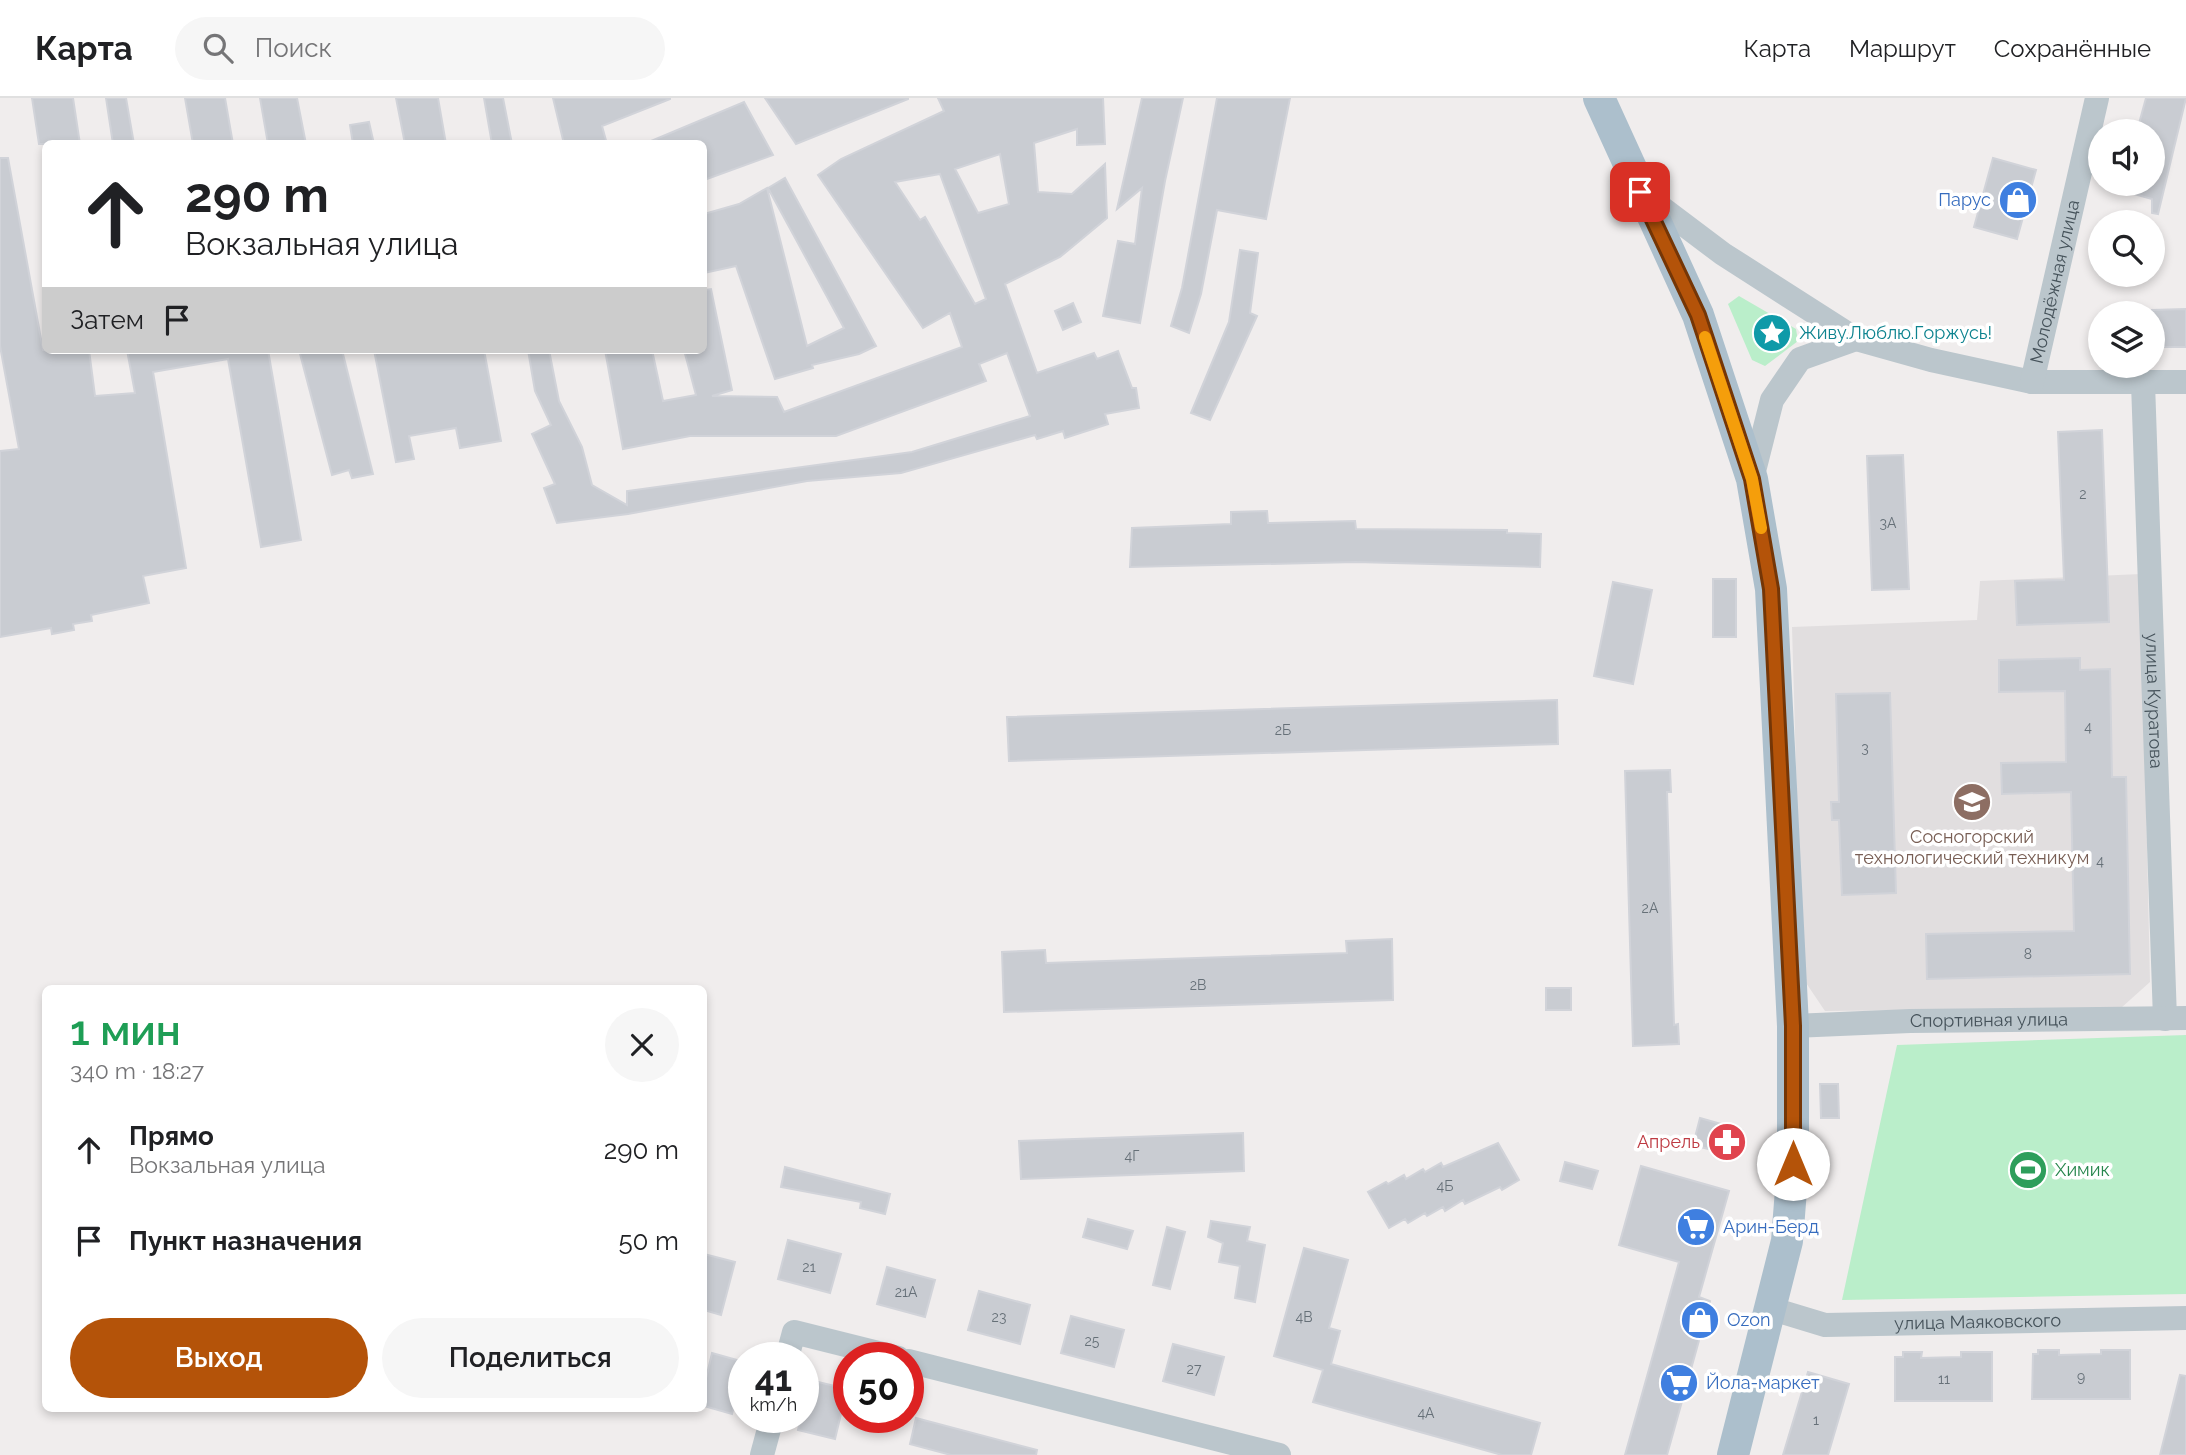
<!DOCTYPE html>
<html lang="ru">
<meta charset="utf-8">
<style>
body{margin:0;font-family:Raleway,sans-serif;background:#f6f6f6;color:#202124;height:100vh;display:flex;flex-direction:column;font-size:26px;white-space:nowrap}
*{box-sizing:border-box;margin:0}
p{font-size:23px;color:#757577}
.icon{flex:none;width:38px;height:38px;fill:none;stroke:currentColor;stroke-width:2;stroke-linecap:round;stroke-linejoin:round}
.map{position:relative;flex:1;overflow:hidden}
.panel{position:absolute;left:42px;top:887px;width:665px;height:427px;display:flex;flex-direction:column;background:#fff;border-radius:10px;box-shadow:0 4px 10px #0003}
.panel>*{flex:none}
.banner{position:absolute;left:42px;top:42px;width:665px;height:214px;border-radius:10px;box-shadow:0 4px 10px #0003;background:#fff;color:#202124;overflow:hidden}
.buttons{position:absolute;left:2088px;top:21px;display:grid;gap:14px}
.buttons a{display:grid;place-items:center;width:77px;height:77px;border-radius:50%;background:#fff;box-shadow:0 4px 10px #0003;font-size:35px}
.speed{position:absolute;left:728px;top:1244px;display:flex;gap:14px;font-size:35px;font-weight:700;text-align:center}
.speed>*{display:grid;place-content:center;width:91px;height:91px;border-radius:50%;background:#fff;box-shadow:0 4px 10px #0003;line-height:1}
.speed small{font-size:18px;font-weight:400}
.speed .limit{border:10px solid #d22;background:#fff;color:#111}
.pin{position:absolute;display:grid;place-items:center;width:60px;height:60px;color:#fff;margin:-30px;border-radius:14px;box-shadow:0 4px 10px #0006}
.me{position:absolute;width:77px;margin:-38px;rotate:0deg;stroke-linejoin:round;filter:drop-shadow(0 0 5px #0008)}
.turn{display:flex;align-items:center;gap:24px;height:147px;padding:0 28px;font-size:32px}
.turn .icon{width:91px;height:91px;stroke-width:2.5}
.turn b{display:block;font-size:49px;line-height:60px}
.then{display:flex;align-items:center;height:66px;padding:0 28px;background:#0003;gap:14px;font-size:26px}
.round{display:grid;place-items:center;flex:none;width:74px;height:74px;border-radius:37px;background:#f6f6f6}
.headline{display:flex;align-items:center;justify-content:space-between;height:119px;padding:0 28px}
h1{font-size:42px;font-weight:600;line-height:52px;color:#1e9e55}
.cta{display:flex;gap:14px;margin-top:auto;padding:14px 28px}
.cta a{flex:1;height:80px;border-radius:42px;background:#b45309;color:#fff;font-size:28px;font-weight:600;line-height:80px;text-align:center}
.cta a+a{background:#f6f6f6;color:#202124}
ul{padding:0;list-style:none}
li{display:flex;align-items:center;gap:21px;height:91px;padding:0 28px}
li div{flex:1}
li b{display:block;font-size:26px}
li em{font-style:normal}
header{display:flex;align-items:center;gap:42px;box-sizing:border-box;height:98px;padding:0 35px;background:#fff;border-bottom:2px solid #e0e0e0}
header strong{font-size:33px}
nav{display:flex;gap:38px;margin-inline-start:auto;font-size:24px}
.search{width:490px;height:63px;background:#f6f6f6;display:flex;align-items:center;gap:18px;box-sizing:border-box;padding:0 24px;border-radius:38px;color:#757577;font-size:26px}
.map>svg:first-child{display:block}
</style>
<header>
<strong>Карта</strong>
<div class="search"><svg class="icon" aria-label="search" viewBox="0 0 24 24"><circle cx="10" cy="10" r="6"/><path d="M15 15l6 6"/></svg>Поиск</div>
<nav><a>Карта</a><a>Маршрут</a><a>Сохранённые</a></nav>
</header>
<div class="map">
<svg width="2186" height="1357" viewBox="0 0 2186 1357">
<rect width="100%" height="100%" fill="#f0eded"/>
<path fill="#e1dedf" d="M2141 476 2150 884 2121 910 1825 913 1802 879 1792 529 1977 522 1980 483Z"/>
<path fill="#baeeca" d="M1739 198 1796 231 1798 243 1765 268 1752 262 1728 206Z
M2186 937V1196L1842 1202 1897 947Z"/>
<path fill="#c9ccd2" stroke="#d1d3d9" stroke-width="2" fill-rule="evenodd" d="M32 0H73L80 46H39Z
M106 0H126L134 46H113Z
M185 0H225L233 46H193Z
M260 0H297L306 46H268Z
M396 0H438L446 46H405Z
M484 0H503L512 46H492Z
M553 0H670V1L602 28 607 46H564Z
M765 0H908V1L796 46Z
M938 0H1103L1105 46 1077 47V31L1034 45 1038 94 1072 96 1105 66 1107 120 1060 159 1005 186 1037 275 1094 255 1097 261 1118 253 1132 290H1136L1139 310 1105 316 1108 326 1065 340 1063 333 1037 341 1035 337 901 375 807 383 628 416 557 425 544 390 555 386 532 336 551 327 535 293 528 252H549L559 303 582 349 592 387 627 407V393L912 354 1030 318 1007 255 979 266 986 283 836 338H690L623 351 605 252H652L663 303 696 297 684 252H704V192L711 191 732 292 712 298 777 299 784 314 962 249 950 215 923 230 818 77 841 61 944 13ZM1000 56 1009 106 978 115 955 71ZM940 76 986 201 975 206 925 119 920 122 895 84Z
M1142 0H1183L1165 83 1140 225 1103 218 1118 143 1135 146 1142 90 1117 111Z
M1217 0H1290L1266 121 1217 112 1201 196 1189 235 1171 228 1182 190Z
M2146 0H2186L2158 116 2152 115V101L2116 91 2117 86H2152V33H2137Z
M744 4 773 57 704 82V46H644Z
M369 24 374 46H353L350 27Z
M0 60H8L43 252H89L95 298 135 295 127 252H268L301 442 261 449 228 261 153 274 186 470 143 478 149 505 91 517 92 523 73 526 74 532 52 536 51 530 0 539V353L19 351 0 248Z
M1993 60 2036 72 2017 141 1974 129Z
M785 80 876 248 859 256 812 267 813 270 775 281 736 168 704 175V116L739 106 767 90 807 248 844 230 768 90Z
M1240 152 1258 155 1250 215 1257 218 1210 322 1191 315 1229 224Z
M1073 205 1081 224 1063 232 1055 213Z
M2186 211V249H2152V212Z
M299 252H342L373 376 352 380 349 372 332 377Z
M374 252H484L501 343 460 350 456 330 409 338 414 361 396 364Z
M2102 332 2109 524 2017 527 2015 483 2064 482 2058 334Z
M1903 357 1909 491 1872 492 1867 358Z
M1267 413 1268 425 1355 423 1356 431 1507 432V435L1541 436 1540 469 1356 464 1130 469 1132 430 1231 426V414Z
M1713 481H1736V539H1713Z
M1613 484 1652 492 1633 586 1594 578Z
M2080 560V572L2110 571 2112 679H2126L2130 876 1927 881 1926 836 2074 833 2071 694 2002 696 2001 665 2066 664 2065 593 1999 594V562Z
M1890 595 1896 795 1842 797 1839 722H1832L1831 704H1839L1836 596Z
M1557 602 1558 646 1009 663 1007 619Z
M1670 672 1671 694H1667L1674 927 1678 926 1679 946 1633 948 1625 673Z
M1392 841 1393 902 1004 914 1002 854 1045 852 1046 865 1347 855 1346 843Z
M1546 890H1571V912H1546Z
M1820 986H1838L1839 1020H1821Z
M1700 1020 1742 1032 1735 1058 1693 1047Z
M1243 1035 1244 1073 1021 1081 1019 1043Z
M1498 1045 1519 1082 1502 1092 1500 1089 1465 1106 1463 1102 1445 1113 1443 1109 1427 1118 1425 1115 1408 1125 1405 1121 1389 1130 1368 1094 1386 1084 1388 1086 1404 1077 1406 1081 1423 1071 1425 1074 1441 1065 1443 1069Z
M1565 1064 1598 1073 1592 1091 1560 1083Z
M1641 1068 1729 1093 1699 1199 1710 1203 1667 1357H1625L1679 1164 1619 1147Z
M785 1069 890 1096 885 1116 860 1110 861 1104 781 1089Z
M1088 1121 1133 1133 1127 1151 1083 1139Z
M1211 1123 1250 1129 1247 1143 1265 1147 1255 1204 1235 1200 1240 1168 1219 1164 1223 1145 1208 1139Z
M1167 1129 1185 1134 1170 1191 1153 1187Z
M788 1142 841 1156 830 1195 778 1181Z
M1304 1150 1348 1162 1329 1230 1340 1233 1331 1266 1540 1325 1531 1357H1502L1313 1304 1323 1272 1274 1258Z
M704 1156 735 1164 721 1217 704 1212Z
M887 1169 935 1182 925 1219 877 1206Z
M979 1193 1030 1207 1020 1246 968 1232Z
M1071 1218 1124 1232 1114 1269 1061 1255Z
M1173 1246 1224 1259 1214 1297 1163 1283Z
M2038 1252H2059V1257L2101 1256V1252H2130V1301H2032L2033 1256H2038Z
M1903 1254H1922L1921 1260 1961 1259V1254H1992V1303H1895V1259H1903Z
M712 1255 744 1264 732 1316 704 1308V1289Z
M1808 1274 1849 1286 1828 1357H1783Z
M2180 1277 2186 1278V1357H2160Z
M810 1282 847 1291 835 1341 798 1332Z
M916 1320 1037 1352 1036 1357H951L910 1346Z"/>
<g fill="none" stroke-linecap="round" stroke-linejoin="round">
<g stroke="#bbc6cc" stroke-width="24">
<path d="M1642 95 1723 156 1856 241 1931 262 2032 284H2186"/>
<path id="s1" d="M2032 284 2097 0"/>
<path id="s2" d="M2143 285 2165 921"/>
<path d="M1752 381 1772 302 1800 261 1856 241"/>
<path id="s3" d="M1793 928 1910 923 2186 920"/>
<path id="s4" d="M1772 1211 1825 1227 2186 1220"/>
<path d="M787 1260 794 1234 898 1260"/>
<path d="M908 1263 1279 1357"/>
<path d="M762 1357 772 1320"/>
</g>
<path stroke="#acbfcc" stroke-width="32" d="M1599 0 1698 217 1752 381 1771 491 1793 928V1066L1787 1143 1733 1357"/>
</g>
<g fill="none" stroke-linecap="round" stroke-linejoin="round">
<g stroke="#753606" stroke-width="18">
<path id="route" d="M1640 94 1698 217 1706 241 1752 381 1771 491 1793 928V1066"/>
</g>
<use href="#route" stroke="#b45309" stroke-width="12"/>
<path stroke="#f59e0b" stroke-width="12" d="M1705 239 1752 381 1761 430"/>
</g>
<defs>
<g id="shop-disc" transform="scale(2.0125)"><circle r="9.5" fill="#3f7fe0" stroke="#fff"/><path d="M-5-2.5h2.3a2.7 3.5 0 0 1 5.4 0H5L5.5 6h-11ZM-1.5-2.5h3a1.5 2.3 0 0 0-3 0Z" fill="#fff"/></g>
<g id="sight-disc" transform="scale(2.0125)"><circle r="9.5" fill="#0f9aa8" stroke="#fff"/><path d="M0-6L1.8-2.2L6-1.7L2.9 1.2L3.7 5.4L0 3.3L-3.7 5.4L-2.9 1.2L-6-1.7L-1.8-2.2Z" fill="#fff"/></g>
<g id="university-disc" transform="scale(2.0125)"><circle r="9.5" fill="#8d6e63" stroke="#fff"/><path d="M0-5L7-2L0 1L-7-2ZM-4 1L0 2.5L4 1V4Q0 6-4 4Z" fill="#fff"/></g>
<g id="pharmacy-disc" transform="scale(2.0125)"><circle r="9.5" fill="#e0444e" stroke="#fff"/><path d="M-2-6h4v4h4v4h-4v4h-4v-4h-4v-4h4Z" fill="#fff"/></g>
<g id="stadium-disc" transform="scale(2.0125)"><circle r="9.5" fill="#2e9e5b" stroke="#fff"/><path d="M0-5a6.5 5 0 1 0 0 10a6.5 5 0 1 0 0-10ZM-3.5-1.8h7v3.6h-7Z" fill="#fff"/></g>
<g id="supermarket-disc" transform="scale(2.0125)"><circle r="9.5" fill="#3f7fe0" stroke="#fff"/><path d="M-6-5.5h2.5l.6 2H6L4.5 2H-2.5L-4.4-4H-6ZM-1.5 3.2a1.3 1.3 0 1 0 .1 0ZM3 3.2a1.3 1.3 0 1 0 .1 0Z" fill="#fff"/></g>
</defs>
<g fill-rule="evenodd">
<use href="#shop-disc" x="2018" y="102"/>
<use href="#sight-disc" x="1772" y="235"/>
<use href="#university-disc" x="1972" y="704"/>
<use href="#pharmacy-disc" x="1727" y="1044"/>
<use href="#stadium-disc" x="2028" y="1072"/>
<use href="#supermarket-disc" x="1696" y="1129"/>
<use href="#shop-disc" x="1700" y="1222"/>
<use href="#supermarket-disc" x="1679" y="1285"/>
</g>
<g text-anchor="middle" stroke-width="7" stroke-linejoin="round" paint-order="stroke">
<g font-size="14" fill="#667078">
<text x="2083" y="401">2</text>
<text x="1888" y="430">3А</text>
<text x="2088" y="634">4</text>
<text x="1283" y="637">2Б</text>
<text x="1865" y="655">3</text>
<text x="2100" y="768">4</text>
<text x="1650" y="815">2А</text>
<text x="2028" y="861">8</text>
<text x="1198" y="892">2В</text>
<text x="1132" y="1063">4Г</text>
<text x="1445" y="1093">4Б</text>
<text x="809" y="1174">21</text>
<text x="906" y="1199">21А</text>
<text x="999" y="1224">23</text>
<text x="1304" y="1224">4В</text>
<text x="1092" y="1248">25</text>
<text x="1194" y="1276">27</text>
<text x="2081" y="1284">9</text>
<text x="1944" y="1286">11</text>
<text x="1426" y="1320">4А</text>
<text x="1816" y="1327">1</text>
</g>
<g font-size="18" fill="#366cbe" stroke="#fff" text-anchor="start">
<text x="1991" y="108" text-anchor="end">Парус</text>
<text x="1723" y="1135">Арин-Берд</text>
<text x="1727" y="1228">Ozon</text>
<text x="1706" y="1291">Йола-маркет</text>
</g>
<g font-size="18" fill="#45525a" stroke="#fff">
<text dy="6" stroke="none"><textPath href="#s1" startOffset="103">Молодёжная улица</textPath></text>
<text dy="6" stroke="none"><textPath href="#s2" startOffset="318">улица Куратова</textPath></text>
<text dy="6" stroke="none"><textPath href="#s3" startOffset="196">Спортивная улица</textPath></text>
<text dy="6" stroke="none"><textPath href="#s4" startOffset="208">улица Маяковского</textPath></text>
</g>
<g font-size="18" fill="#0d838f" stroke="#fff" text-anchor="start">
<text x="1799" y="241">Живу.Люблю.Горжусь!</text>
</g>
<g font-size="18" fill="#785e54" stroke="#fff">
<text x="1972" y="745">Сосногорский<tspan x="1972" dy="21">технологический техникум</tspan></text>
</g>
<g font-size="18" fill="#be3a42" stroke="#fff" text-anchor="end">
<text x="1700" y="1050">Апрель</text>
</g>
<g font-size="18" fill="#27864d" stroke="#fff" text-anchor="start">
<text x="2055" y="1078">Химик</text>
</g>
</g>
</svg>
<div class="buttons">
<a><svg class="icon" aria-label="sound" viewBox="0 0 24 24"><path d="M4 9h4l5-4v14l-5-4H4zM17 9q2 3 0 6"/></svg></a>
<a><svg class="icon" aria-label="search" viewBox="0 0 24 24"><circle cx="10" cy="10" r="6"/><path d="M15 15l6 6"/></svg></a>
<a><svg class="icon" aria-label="layers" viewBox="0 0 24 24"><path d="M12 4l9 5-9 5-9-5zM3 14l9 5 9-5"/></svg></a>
</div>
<div class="speed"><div>41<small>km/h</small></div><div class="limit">50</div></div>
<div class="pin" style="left:1640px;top:94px;background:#d93025"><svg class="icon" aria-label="arrive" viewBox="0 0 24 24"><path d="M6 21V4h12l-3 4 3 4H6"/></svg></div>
<svg class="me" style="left:1793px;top:1066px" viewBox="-20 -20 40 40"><circle r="19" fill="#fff"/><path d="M0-13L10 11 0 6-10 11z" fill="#b45309"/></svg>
<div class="banner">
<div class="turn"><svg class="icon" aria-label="ahead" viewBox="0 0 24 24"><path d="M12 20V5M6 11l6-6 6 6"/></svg><div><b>290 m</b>Вокзальная улица</div></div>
<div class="then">Затем<svg class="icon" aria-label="arrive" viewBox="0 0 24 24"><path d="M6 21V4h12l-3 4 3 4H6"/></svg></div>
</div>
<section class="panel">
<div class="headline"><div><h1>1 мин</h1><p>340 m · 18:27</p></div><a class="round"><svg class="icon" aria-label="close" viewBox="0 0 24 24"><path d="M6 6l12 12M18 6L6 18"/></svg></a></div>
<ul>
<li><svg class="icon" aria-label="ahead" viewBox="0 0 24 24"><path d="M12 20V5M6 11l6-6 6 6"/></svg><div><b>Прямо</b><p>Вокзальная улица</p></div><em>290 m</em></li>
<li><svg class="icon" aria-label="arrive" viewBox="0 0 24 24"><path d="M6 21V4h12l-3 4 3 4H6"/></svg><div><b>Пункт назначения</b></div><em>50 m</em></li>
</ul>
<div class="cta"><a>Выход</a><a>Поделиться</a></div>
</section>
</div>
